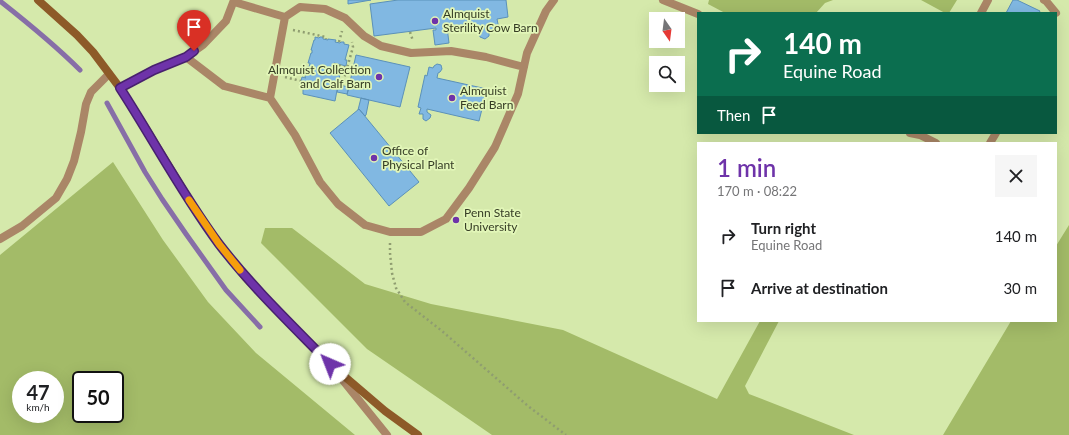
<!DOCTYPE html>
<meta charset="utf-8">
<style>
body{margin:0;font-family:Lato,sans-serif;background:#f6f6f6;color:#202124;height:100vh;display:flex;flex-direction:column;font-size:15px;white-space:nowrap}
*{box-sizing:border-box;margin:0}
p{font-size:13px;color:#757577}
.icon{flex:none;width:22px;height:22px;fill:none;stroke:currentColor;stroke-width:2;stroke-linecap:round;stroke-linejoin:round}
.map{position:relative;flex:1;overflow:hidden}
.details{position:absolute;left:697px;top:142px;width:360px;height:180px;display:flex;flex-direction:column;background:#fff;border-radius:0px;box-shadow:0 4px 16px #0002}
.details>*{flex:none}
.hud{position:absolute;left:697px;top:12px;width:360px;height:122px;border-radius:0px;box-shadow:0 4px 16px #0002;background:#0b6e4f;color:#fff;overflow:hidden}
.needle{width:26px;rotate:166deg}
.tools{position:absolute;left:649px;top:12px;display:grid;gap:8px}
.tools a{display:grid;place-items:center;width:36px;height:36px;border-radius:0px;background:#fff;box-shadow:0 4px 16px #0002;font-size:20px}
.speed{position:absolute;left:12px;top:371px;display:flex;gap:8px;font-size:20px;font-weight:700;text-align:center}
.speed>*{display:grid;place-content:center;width:52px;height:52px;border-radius:50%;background:#fff;box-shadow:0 4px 16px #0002;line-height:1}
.speed small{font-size:10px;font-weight:400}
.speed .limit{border:2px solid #111;border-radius:6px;background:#fff;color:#111}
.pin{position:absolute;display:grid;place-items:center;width:34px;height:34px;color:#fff;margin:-41px -17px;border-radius:50% 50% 50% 0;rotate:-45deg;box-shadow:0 0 4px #0007}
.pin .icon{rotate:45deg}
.me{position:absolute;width:44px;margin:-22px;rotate:316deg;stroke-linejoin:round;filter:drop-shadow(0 0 3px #0008)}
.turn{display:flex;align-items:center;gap:14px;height:84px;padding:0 20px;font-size:18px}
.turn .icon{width:52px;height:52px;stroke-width:2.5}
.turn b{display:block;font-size:28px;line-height:34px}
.then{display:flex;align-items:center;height:38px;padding:0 20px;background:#0003;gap:8px;font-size:15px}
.round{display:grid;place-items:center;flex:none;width:42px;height:42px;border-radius:0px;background:#f6f6f6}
.head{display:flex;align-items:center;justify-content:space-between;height:68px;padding:0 20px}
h1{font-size:24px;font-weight:600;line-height:30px;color:#6e33a9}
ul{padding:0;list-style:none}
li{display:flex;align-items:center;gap:12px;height:52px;padding:0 20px}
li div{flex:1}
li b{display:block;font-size:15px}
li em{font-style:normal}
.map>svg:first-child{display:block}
</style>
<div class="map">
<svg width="1069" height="435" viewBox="0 0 1069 435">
<rect width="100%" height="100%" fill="#d5e9ab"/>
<path fill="#a3bb68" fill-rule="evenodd" d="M709 0H833L825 3 816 13H725L708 4Z
M921 0H957L949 13H945Z
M113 162 163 240 208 302 256 353 355 435H0V255ZM21 380H55V414H21ZM81 380H115V414H81Z
M1069 225V435H943L1011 321H1056V246Z
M265 228H292L365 284 431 304 563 330 717 399 760 321H779L745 386 749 394 854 435H492L367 349 261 243Z"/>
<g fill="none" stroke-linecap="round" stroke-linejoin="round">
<path stroke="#876ea7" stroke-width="5" d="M0 1C28 23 55 45 80 70
M107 103 145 172 162 199 186 234 226 290 260 327"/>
</g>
<path fill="#81b8e2" stroke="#5b91b9" d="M348 0H371L348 4Z
M398 0H506L508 17 497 19 499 29 489 30V36L485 39 480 37 479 32H474L473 23 447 27 449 43 435 45 433 30H436V28L374 36 370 4Z
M1013 0H1017L1040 11 1039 13H1006Z
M315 37 319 38 320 37H323V39L328 40V39L336 40 335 42 340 43 341 42H344V44L349 45 345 60H347L346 66 334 63 332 69 335 70 334 73 340 74 335 101 303 94V86H305L300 85 302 77 306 78 305 77 307 67H309L310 63H308L311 53H312V50H311L314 40H315Z
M356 55 410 67 400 107 347 95Z
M437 64 441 65 442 69 440 72 438 73 437 78 487 89 479 121 427 109V112L431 115 430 118 426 121 423 119V114H419L421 108 418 107 425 75 427 76 429 67 433 68 434 66Z
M339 85 349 87 347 94 337 92Z
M361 98 369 100 366 115 365 116 359 109 358 110Z
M359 109 419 182 389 206 330 133Z"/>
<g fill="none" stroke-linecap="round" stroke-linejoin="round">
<path stroke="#8f9d70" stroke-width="2.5" stroke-dasharray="2 3" stroke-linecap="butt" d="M293 30 326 37V39
M410 32 413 41
M339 42 342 31
M334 64 347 68
M285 77 301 81
M342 86 353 47 352 42
M390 243V253L392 273 396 288 405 302 442 331 528 406 566 435"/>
<path stroke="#aa8667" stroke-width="8" d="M663 0 698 14
M1044 0 1046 1 1056 13
M981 13 988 0
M285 17 300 7 325 9 345 18 364 36 381 46 411 53 451 51 486 57 524 67
M186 57 224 86 270 98 285 17 234 2
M120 88 154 70 186 57 203 45 226 21 234 0
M270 98 295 135 320 182 338 204 365 225 390 232H421L446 219 469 188 495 147 518 94 527 53 546 11 554 0
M910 133 920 135 936 143
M990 143 996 133
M0 239 22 226 56 198 67 179 74 161 81 132 86 104 91 92 109 74"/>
<path stroke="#aa8667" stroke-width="8" d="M337 373 387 435"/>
<path stroke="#8d5a28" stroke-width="8" d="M38 0 77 35 93 52 120 88 143 124 195 209 219 244 246 278 330 364 385 411 418 435"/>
</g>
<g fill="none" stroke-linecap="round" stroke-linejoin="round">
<g stroke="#48216e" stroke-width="10">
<path id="route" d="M194 51 186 57 154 70 120 88C153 139 182 194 219 244 252 287 292 325 330 364"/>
</g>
<use href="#route" stroke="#6e33a9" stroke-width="7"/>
<path stroke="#f59e0b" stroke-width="7" d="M189 200 219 244 240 270"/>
</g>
<g fill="#6e33a9" stroke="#e2f6b8" stroke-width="1.5">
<circle cx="435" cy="21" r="4"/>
<circle cx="379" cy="77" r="4"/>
<circle cx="452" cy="98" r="4"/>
<circle cx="374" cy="158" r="4"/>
<circle cx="456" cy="220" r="4"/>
</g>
<g text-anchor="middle" stroke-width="3.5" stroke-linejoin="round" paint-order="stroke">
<g font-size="12" fill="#363d25" stroke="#e2f6b8" text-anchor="start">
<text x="443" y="18">Almquist<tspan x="443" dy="14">Sterility Cow Barn</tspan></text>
<text x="371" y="74" text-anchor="end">Almquist Collection<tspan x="371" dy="14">and Calf Barn</tspan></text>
<text x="460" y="95">Almquist<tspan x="460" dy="14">Feed Barn</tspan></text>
<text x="382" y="155">Office of<tspan x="382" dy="14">Physical Plant</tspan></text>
<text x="464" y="217">Penn State<tspan x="464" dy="14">University</tspan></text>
</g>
</g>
</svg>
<div class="tools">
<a><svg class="needle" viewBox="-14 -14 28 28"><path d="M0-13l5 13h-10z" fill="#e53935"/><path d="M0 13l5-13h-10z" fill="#757577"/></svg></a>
<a><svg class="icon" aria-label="search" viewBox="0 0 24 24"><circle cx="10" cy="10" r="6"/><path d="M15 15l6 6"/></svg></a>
</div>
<div class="speed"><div>47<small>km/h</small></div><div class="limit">50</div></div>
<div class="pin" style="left:194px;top:51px;background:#d93025"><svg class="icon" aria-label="arrive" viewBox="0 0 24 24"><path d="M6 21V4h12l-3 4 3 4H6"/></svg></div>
<svg class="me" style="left:330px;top:364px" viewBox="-20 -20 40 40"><circle r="19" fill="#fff"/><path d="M0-13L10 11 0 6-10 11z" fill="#6e33a9"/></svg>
<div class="hud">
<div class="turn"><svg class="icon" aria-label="right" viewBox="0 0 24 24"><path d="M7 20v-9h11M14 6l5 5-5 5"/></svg><div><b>140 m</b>Equine Road</div></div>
<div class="then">Then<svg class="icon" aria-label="arrive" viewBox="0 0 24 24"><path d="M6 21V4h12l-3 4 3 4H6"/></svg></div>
</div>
<section class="details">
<div class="head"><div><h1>1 min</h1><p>170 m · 08:22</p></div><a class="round"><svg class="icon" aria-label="close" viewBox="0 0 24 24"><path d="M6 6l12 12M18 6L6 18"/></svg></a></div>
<ul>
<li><svg class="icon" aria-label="right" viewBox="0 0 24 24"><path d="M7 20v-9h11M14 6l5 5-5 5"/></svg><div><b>Turn right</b><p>Equine Road</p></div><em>140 m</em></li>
<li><svg class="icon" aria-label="arrive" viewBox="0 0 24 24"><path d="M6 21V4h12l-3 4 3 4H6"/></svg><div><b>Arrive at destination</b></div><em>30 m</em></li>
</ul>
</section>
</div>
